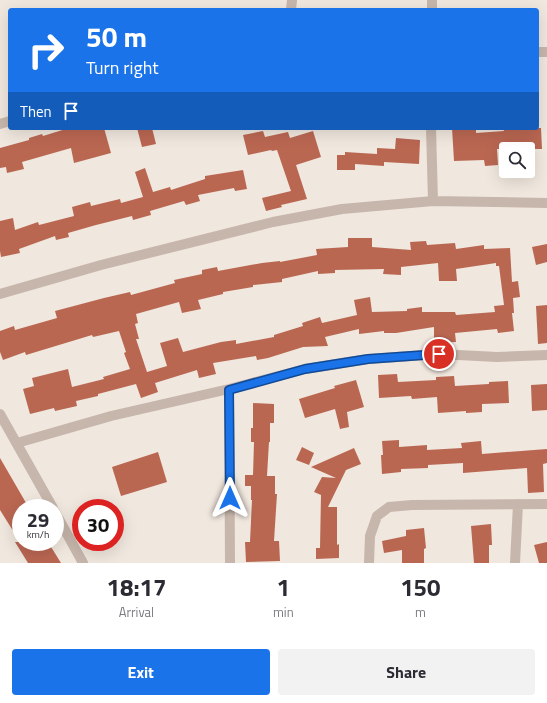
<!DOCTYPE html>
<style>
body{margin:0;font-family:"Titillium Web",sans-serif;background:#f2f2f3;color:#2b2b33;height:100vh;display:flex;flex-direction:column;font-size:15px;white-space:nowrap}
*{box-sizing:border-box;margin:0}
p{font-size:13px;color:#7c7c81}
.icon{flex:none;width:22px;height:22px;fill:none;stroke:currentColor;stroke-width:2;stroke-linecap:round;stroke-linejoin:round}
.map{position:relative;height:563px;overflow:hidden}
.details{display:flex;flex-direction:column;background:#fff;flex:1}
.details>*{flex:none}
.guide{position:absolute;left:8px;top:8px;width:531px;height:122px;border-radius:4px;box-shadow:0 4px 16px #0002;background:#1a73e8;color:#fff;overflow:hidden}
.fabs{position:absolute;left:499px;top:142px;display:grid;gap:8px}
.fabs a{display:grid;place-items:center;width:36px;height:36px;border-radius:4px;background:#fff;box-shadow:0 4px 16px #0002;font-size:20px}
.speed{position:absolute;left:12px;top:499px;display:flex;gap:8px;font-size:20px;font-weight:700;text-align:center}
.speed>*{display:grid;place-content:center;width:52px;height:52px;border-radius:50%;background:#fff;box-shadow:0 4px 16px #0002;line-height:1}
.speed small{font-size:10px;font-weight:400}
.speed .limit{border:6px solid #d22;background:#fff;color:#111}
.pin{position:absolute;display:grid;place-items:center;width:34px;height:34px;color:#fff;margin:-17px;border:2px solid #fff;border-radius:50%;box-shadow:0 1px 4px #0007}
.me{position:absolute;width:44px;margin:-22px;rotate:0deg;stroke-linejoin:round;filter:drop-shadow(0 0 3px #0008)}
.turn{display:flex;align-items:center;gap:14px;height:84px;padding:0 12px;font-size:18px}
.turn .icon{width:52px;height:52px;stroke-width:2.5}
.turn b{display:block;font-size:28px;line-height:34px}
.then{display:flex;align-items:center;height:38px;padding:0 12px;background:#0003;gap:8px;font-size:15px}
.eta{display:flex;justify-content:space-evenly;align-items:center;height:68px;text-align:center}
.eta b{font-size:24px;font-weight:700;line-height:28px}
.cta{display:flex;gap:8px;margin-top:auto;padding:8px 12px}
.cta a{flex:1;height:46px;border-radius:4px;background:#1a73e8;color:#fff;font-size:16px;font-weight:700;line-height:46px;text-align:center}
.cta a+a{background:#f2f2f3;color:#2b2b33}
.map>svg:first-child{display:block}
</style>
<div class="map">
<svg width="547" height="563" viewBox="0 0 547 563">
<rect width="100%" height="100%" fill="#f0e7de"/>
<path fill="#ba6752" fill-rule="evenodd" d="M69 128H104L111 153 74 163 71 148 22 162 24 169 7 173 6 167 0 168V148L29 140V138L42 134 43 136Z
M137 128H152L156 144 142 147Z
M452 128H476V133L504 131 503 128H541L542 149H497L498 165 485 166 484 160 454 161Z
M263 131 265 137 288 132 290 138 313 131 321 157 296 165 307 199 281 205 282 207 266 211 262 198 291 191 277 150 272 151 271 150 248 155 243 135Z
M396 138 420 140 419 164 384 162V166L355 164V170H337V155H345V152L377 154V148L395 149Z
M145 168 153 192 170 187 171 190 205 179V176L243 170 247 189 235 191 234 188 198 195 200 201 186 205 184 201 150 211 151 215 133 220 132 216 96 225 68 233 69 237 56 240 55 236 19 249 20 253 1 257 0 251V221L13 218 15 230 38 222 39 225 74 216 72 207 90 202 91 206 120 199 121 203 143 197 135 172Z
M348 238H372V247L411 250 410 242 426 241 427 245 455 243 456 249 484 245V249L510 248 512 282 518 281 520 297 513 298 514 313H512L514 331 498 333 497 329 455 333 456 342 434 343V327L396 333H384V331L359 334V329L325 337 328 346 303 347 268 358 257 360 256 356 213 363 216 374 199 378 197 370 155 383 158 392 141 398 136 384 98 394V396L76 401 77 406 55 411 54 408 30 414 23 389 34 386 32 378 68 369 72 387 104 379 103 377 130 369 124 353 126 352 119 331 93 337 92 335 26 355 25 352 3 360 0 352V331L14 326 15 330 57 318 55 311 104 298 130 292 131 295 175 283 174 280 202 274V270L217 267 218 271 262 263 280 261V262L317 255 316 249 348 247ZM438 263 439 281H457L456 269 496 263V266H499L504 305 494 306 495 312 456 315 455 312H422V307L407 309V311L372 312 370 297 354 300 357 315 322 323 320 317 302 323 303 326 274 335V337L236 344V340L221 342 183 352 178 338 160 343 167 366 147 372 136 339H139L135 324 138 323 136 314 179 302 182 313 201 309 198 300 223 294V292L253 287V285L282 282V279L318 271V274L335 273V270L384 269 383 274 401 275V267Z
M547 244V262L536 265 532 247Z
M547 305V343L538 344 536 306Z
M397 374 398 382 436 380V377L454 376 455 386 489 384V382L508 381 509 403 482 404V412L466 413V411L438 413 437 397 412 399 411 396 379 398 378 375Z
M356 380 364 407 347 412 349 427 340 429 335 409 305 418 299 399 335 388 334 386Z
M547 384V410L532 411 531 385Z
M253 403 274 404V423H270V442H269L267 476H275V494H277L274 541H279L280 561 246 562 245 542H250L252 500H251V486H245V475H253L254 442H251V428H253Z
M399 440V447L427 445V450L462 448 461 443 481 441 482 454 547 449V463L543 464 544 492 528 493 527 468 463 473V463L428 465V468L401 469V472L382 474 381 455H383L382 441Z
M302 447 314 453 309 465 296 460Z
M354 448 361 464 346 470 328 507H337V545L339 544V558L316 559V548H320L321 495 314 492 322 477 336 478 311 467Z
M158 452 167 482 121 496 112 467Z
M0 458 29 508H21V542H48L61 563H28L15 542H20L0 510Z
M491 524 492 545H489V563H474L471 526Z
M424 528 426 548 424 549V563H402V550L384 553 382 541 406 536V530Z
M547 542V563H539L534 545Z"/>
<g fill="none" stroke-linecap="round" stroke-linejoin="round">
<path stroke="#c7b6ab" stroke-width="10" d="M291 10 292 0
M432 10V0
M537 52H547
M0 124 10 121
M431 128 433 201
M0 294 101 265 273 222 342 209 433 201 547 203
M229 389 230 563
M0 414 53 508
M17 443 111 416 229 389 305 369 368 359 439 354 497 357 547 355
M55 512 83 563
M369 563 370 536 377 516 389 507 412 505 547 504
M515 563 518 504"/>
</g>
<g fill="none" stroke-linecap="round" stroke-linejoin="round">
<g stroke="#114b97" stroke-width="10">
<path id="route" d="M230 498 229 390 305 369 368 359 439 354"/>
</g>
<use href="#route" stroke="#1a73e8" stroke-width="7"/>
</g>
</svg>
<div class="fabs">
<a><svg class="icon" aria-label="search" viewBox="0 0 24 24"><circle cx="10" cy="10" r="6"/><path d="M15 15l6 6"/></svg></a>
</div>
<div class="speed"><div>29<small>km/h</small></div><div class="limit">30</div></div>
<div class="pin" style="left:439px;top:354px;background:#d93025"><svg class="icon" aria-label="arrive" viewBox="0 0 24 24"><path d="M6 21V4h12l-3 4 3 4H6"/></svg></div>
<svg class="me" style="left:230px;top:498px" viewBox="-20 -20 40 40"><path d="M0-17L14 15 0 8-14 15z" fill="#1a73e8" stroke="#fff" stroke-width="4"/></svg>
<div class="guide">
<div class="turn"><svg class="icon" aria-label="right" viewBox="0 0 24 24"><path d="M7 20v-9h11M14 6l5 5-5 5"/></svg><div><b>50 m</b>Turn right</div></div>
<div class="then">Then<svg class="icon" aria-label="arrive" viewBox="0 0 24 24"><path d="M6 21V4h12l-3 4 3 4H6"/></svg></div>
</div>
</div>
<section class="details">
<div class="eta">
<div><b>18:17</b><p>Arrival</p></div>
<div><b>1</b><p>min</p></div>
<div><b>150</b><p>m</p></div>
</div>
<div class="cta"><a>Exit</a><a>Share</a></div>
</section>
